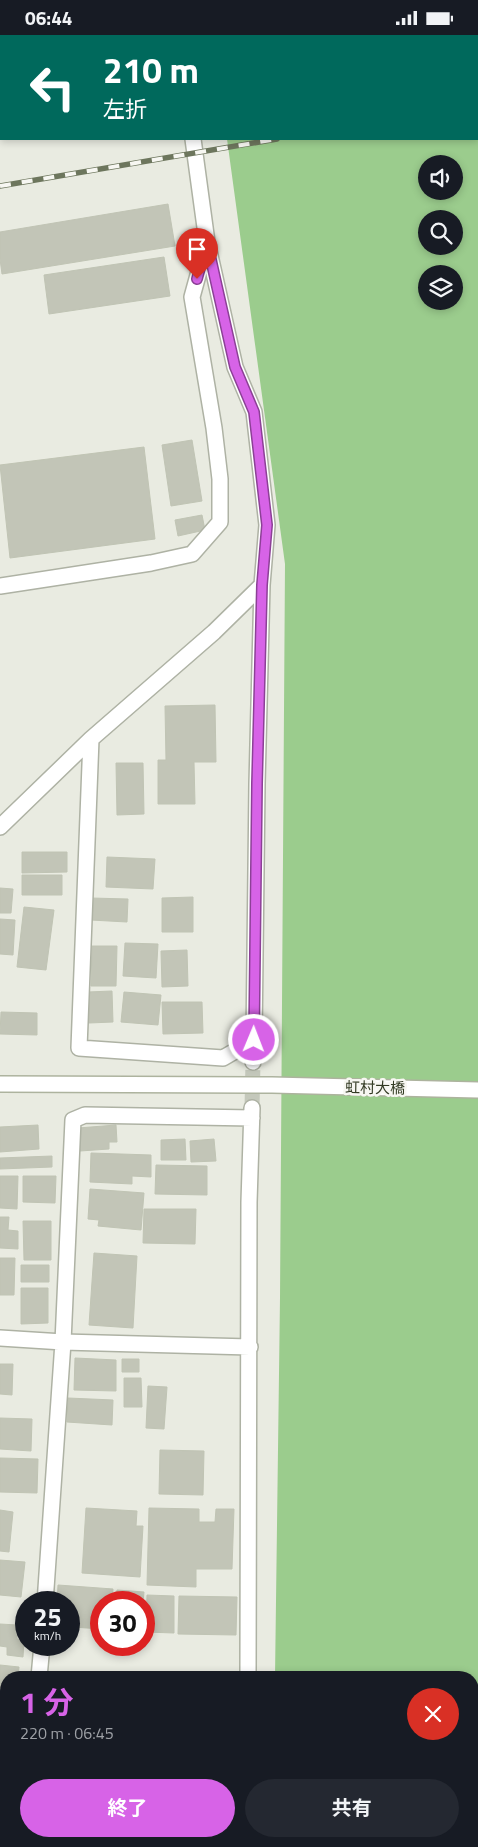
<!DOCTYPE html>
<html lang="ja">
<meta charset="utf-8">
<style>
body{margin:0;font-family:"Titillium Web","Noto Sans JP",sans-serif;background:#242831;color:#f1f3f6;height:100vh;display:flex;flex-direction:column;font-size:19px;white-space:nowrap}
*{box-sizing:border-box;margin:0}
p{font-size:16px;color:#9ea1a6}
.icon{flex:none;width:28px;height:28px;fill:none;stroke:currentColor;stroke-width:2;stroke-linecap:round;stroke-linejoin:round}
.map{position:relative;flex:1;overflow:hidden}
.panel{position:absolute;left:0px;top:1636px;width:479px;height:176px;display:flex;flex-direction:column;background:#171b24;border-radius:20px 20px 0 0;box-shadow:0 2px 8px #0003}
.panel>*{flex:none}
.top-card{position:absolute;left:0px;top:0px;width:479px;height:105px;box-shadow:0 2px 8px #0003;background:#00695c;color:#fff;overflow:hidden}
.tools{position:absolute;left:418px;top:120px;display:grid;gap:10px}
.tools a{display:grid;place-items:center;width:45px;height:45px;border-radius:50%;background:#171b24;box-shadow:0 2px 8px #0003;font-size:25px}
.speed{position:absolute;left:15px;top:1556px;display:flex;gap:10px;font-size:25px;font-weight:700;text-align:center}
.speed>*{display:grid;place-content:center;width:65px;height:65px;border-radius:50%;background:#171b24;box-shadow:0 2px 8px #0003;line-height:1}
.speed small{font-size:12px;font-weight:400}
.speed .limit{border:8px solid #d22;background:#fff;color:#111}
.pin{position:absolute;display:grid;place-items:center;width:42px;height:42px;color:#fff;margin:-51px -21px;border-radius:50% 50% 50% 0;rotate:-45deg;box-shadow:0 0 5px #0007}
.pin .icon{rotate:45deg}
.me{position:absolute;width:55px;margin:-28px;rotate:1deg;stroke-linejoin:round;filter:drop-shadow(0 0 4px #0008)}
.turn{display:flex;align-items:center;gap:18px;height:105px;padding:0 20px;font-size:22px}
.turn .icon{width:65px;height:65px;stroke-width:2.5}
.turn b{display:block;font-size:35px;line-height:42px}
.round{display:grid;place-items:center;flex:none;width:52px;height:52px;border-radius:26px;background:#242831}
.overview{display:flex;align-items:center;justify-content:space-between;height:85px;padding:0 20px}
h1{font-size:30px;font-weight:700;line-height:38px;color:#d763e7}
.button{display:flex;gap:10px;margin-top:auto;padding:10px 20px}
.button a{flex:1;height:58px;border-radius:30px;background:#d763e7;color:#fff;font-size:20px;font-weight:700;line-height:58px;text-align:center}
.button a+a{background:#242831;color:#f1f3f6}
.status{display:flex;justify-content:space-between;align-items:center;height:35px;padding:0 25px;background:#171b24;direction:ltr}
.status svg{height:14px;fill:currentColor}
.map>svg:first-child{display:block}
</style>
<div class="status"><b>06:44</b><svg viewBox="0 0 49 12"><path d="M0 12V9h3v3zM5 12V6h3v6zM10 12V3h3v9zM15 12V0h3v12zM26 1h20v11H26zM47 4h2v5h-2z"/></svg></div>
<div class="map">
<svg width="478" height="1812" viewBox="0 0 478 1812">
<rect width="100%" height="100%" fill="#e9ebe1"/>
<path fill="#9bcc8d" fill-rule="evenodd" d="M214 0H478V1812H272V1806H472V1642H275L280 1263 285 529 227 104H478V1ZM426 129H454V156H426ZM426 184H454V211H426ZM426 239H454V266H426Z"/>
<path fill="#c2c5b7" stroke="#c0c4b4" d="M0 0 61 1H1L0 93Z
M168 169 175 211 2 239 0 224V197Z
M164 222 170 261 49 279 44 240Z
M192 405 202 466 171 471 162 410Z
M144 412 155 504 10 523 0 430Z
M202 480 205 495 178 501 175 485Z
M215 670 216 727H194L195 769H158V725H166L165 671Z
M116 728H143L144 779 117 780Z
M22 817H67V837L22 838Z
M107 822 155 824 153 854 106 852Z
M22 840H62V860H22Z
M0 853 13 854 11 878H0Z
M193 862V897H162V863Z
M91 863 128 864 127 887 91 885Z
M24 872 54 875 46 935 17 932Z
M0 884 15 885 13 920 0 919Z
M125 908 158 909 156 943 123 941Z
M92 911H117L116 951H91Z
M187 915 188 951 162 952 161 916Z
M112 956 113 987 89 988 88 957Z
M124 957 161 960 158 990 121 987Z
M162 967H202L203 998 163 999Z
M1 977 37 978V1000L0 999Z
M38 1090 39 1114 0 1117V1092Z
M116 1090 117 1107H109V1114L80 1116 78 1093Z
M185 1104 186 1125H161V1105Z
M214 1104 216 1126 191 1127 190 1106Z
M91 1118 151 1120V1142L132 1141V1149L90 1147Z
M52 1121V1132L0 1134V1123Z
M156 1130 207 1131V1160L155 1159Z
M0 1141H18L17 1174 0 1173Z
M23 1141H56L55 1168 23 1167Z
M90 1154 144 1158 141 1195 98 1191 99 1185 88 1184Z
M144 1174H196L195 1209 143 1208Z
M0 1182H9L8 1195 18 1196V1214L0 1213Z
M23 1186H51V1225H24Z
M94 1218 137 1221 133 1293 89 1290Z
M0 1223H15L14 1260H0Z
M21 1230H49V1247H21Z
M21 1253H48V1288L21 1289Z
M75 1323 116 1325V1356L74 1355Z
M122 1324H139V1337H122Z
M0 1329H13L12 1360 0 1359Z
M124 1343H141L142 1372H124Z
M148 1351 167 1352 164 1394 146 1393Z
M68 1363 113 1365 112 1390 67 1387Z
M0 1383 32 1384 31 1416 0 1414Z
M160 1415 204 1416 203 1460 159 1459Z
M0 1423 38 1424 37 1458 0 1457Z
M86 1473 137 1476 136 1491H143L140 1542 82 1538Z
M149 1473 199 1474V1487H215L216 1474H234L232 1534H196V1552L147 1550Z
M0 1475 13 1477 9 1517 0 1516Z
M0 1525 25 1527 21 1562 0 1560Z
M58 1550 113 1554 112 1568H101V1594L73 1592 75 1576 69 1575V1568H57Z
M117 1555 144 1557 143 1568H116Z
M147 1560 174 1561V1598L146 1597Z
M179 1561 237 1562 236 1600 178 1599Z
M0 1589 17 1590V1604L24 1605 23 1622 7 1620V1612L0 1611Z
M0 1630 19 1632 18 1642H6V1645L3 1644 2 1653H0Z
M0 1655 6 1656V1681H0Z
M0 1720H6V1750H0Z
M0 1773H6V1794H0Z"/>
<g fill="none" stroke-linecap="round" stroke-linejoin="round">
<path stroke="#c4c8bb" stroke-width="15" stroke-dasharray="15 8" stroke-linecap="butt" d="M252 1073 253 1027"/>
<g stroke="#aeb2a4" stroke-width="18">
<path id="street" d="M179 0V1
M0 551 151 528 192 519 220 487V444L214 393 192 262 206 211
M91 704 79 1013 223 1023 254 1005 257 749 262 550 267 490 254 377 235 332 207 207 193 104
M0 792 91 704 214 597 262 550
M253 1027 254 1005
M0 1303 63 1307 250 1312
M45 1568 63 1307 73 1085 85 1080 252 1083
M39 1642 42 1610
M248 1642 249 1167 252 1073
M0 1693 6 1694
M27 1812V1806
M248 1812V1806"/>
</g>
<g stroke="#adb39e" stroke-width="18">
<path id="secondary" d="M0 1049 272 1050 478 1055"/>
</g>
<use href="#street" stroke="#fff" stroke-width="15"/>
<use href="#secondary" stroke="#fff" stroke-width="15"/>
<g stroke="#6d765d" stroke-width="5.5">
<path id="rail" d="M0 151 277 104"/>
</g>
<use href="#rail" stroke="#f7f7f2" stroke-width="4" stroke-dasharray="11" stroke-linecap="butt"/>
</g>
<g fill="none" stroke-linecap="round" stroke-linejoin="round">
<g stroke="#8c4096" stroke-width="12">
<path id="route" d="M197 244 207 207 235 332 254 377 267 490 262 550 257 749 254 1005"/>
</g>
<use href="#route" stroke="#d763e7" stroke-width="9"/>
</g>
<g text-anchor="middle" stroke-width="5" stroke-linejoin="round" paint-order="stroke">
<g font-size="15" fill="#323a23" stroke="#f7f7f2">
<text transform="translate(375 1053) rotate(1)" y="5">虹村大橋</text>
</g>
</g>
</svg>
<div class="tools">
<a><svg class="icon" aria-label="sound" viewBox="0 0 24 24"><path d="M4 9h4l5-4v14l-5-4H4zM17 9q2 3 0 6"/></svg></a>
<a><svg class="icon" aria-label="search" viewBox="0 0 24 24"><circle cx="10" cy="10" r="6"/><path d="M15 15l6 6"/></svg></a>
<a><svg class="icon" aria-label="layers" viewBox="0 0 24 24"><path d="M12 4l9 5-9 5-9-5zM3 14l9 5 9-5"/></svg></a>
</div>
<div class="speed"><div>25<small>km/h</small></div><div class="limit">30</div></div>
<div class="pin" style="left:197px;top:244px;background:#d93025"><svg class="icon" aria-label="arrive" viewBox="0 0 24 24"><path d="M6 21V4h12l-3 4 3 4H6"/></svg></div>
<svg class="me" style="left:254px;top:1005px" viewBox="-20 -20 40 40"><circle r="17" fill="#d763e7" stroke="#fff" stroke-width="3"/><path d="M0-11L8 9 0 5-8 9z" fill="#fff"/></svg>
<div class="top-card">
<div class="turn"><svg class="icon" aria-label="left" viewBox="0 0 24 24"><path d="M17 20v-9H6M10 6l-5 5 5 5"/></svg><div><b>210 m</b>左折</div></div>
</div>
<section class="panel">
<div class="overview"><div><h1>1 分</h1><p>220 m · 06:45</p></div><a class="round" style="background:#d93025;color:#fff"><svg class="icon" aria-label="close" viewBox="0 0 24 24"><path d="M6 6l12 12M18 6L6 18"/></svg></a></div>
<div class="button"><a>終了</a><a>共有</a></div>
</section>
</div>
